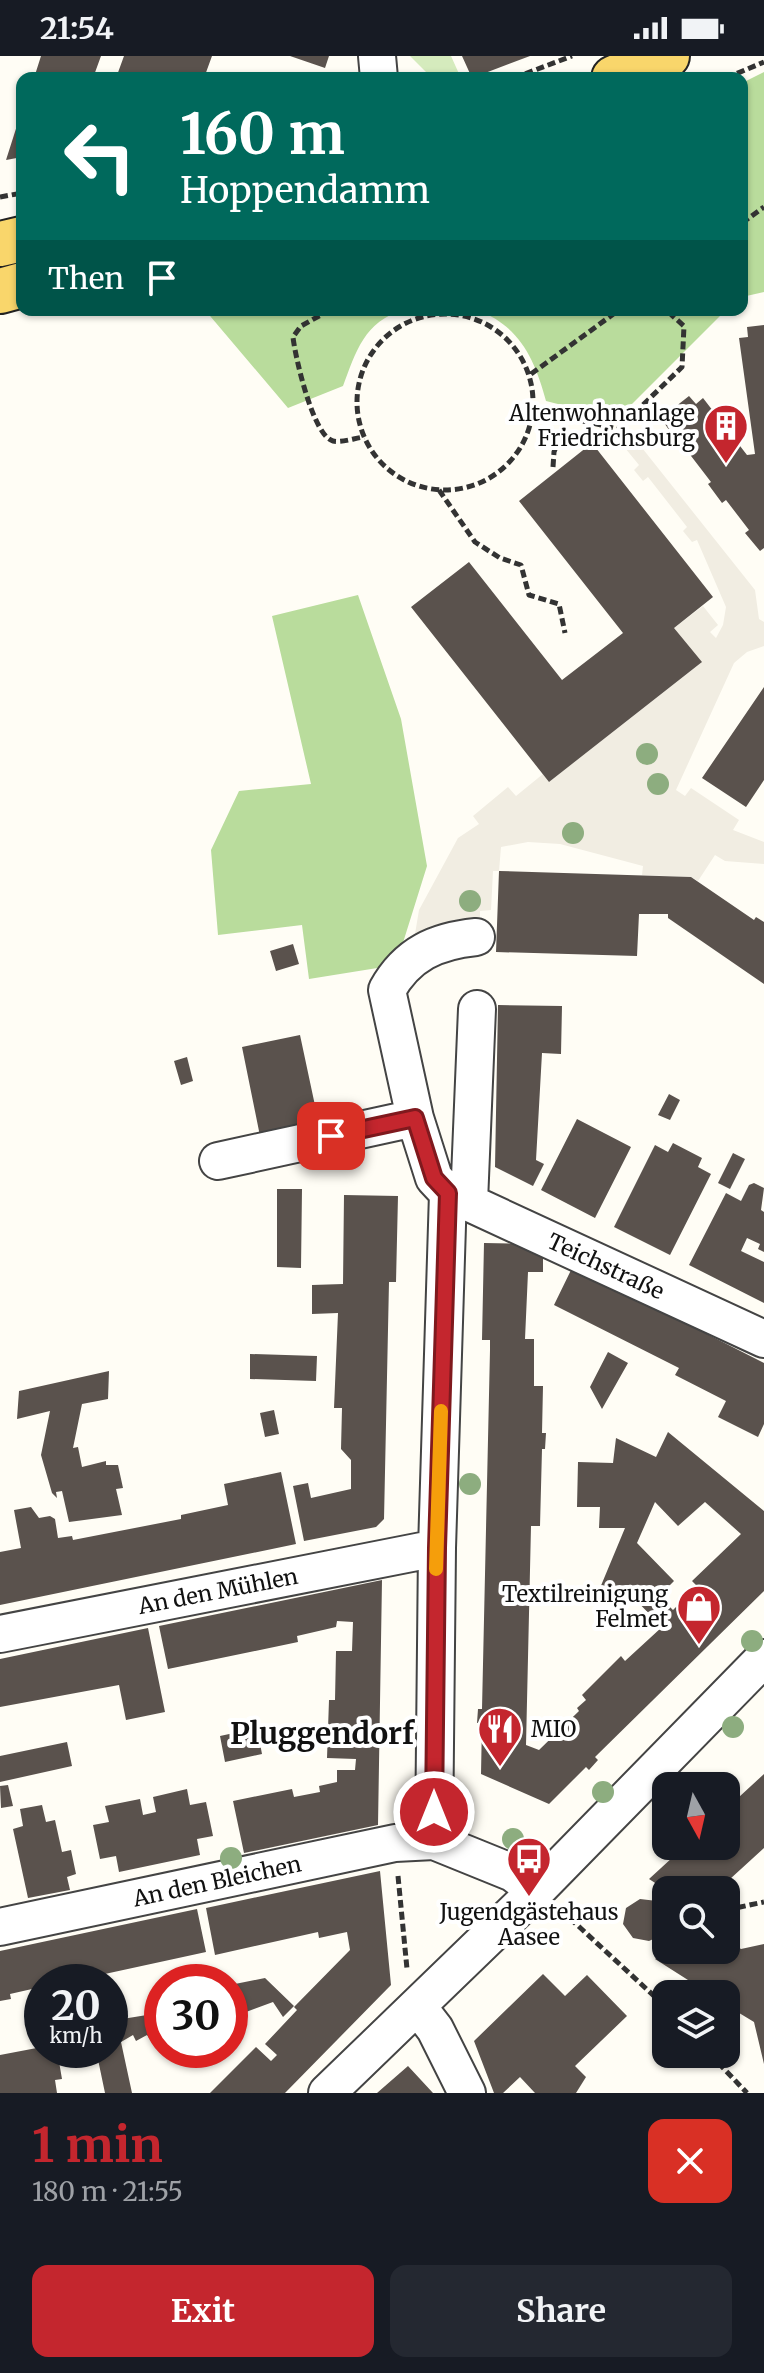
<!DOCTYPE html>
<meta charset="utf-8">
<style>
body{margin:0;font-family:Merriweather,serif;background:#242831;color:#f1f3f6;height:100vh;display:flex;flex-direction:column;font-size:30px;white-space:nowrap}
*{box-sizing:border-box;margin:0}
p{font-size:26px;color:#9ea1a6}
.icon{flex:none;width:44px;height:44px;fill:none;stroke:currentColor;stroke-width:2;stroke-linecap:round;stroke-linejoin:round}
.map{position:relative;height:2037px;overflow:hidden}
.sheet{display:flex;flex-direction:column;background:#171b24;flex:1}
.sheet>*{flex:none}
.guide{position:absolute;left:16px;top:16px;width:732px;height:244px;border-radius:16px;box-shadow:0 2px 6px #0004;background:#00695c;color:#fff;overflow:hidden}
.needle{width:52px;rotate:172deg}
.fabs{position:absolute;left:652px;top:1716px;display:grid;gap:16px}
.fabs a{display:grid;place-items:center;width:88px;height:88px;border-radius:16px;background:#171b24;box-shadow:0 2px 6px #0004;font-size:40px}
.speed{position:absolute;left:24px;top:1908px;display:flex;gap:16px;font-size:40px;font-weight:700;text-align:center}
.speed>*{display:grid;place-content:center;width:104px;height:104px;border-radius:50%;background:#171b24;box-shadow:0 2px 6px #0004;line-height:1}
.speed small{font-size:20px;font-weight:400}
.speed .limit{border:12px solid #d22;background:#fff;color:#111}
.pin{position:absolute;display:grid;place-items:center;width:68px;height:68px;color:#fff;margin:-34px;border-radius:16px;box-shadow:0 4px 12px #0006}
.me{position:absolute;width:88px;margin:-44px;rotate:0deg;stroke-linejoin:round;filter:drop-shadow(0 0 6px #0008)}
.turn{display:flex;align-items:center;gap:28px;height:168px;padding:0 32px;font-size:36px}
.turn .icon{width:104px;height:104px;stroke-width:2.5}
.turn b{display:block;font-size:56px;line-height:68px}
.then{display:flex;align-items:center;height:76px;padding:0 32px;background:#0003;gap:16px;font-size:30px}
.round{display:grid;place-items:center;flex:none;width:84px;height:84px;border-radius:16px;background:#242831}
.head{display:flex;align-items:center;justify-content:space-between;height:136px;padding:0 32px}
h1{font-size:48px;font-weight:700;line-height:60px;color:#c4262e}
.primary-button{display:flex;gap:16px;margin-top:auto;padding:16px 32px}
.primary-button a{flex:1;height:92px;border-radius:16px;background:#c4262e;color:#fff;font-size:32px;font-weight:700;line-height:92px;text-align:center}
.primary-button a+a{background:#242831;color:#f1f3f6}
.status{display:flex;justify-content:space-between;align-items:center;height:56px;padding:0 40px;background:#171b24;direction:ltr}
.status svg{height:22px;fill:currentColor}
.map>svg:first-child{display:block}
</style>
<div class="status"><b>21:54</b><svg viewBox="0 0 49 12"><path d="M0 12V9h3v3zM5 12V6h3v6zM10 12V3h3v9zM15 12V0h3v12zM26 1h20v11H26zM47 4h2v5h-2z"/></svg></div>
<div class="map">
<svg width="764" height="2037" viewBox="0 0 764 2037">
<rect width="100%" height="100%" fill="#fffdf5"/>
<path fill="#d5ebbd" d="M410 0H451L460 20 424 22 427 17Z"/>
<path fill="#b9dc9c" d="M764 16V236L742 241V27Z
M205 254H404C364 265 356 296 343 330L288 352Z
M477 254H726L617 363 546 345C535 304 520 270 477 254Z
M358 539 401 663 427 810 396 909 309 923 302 869 218 879 211 794 239 735 311 728 272 560Z"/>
<path fill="#f1ede2" d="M627 373 755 534 759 563 764 566V590L747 596 734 607 676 734 685 740 691 732 739 764 733 774 764 786V808L725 805 715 799 698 825 691 821 642 819 643 810 560 788 528 786 501 791 499 815H493L491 854 480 855V867L411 902 419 854 458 782 479 768 473 760 508 731 516 740 543 718 549 726 701 607 674 572 695 556 703 550 718 569 710 576 716 582 723 569 726 551 697 484 692 486 683 475 687 471 648 421 643 425 634 414 639 409 616 381Z"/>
<path fill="#5a524d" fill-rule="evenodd" d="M41 0H101L93 22H34Z
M124 0H212L204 22H116Z
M290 0H329L325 12Z
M462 0H530L472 22Z
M21 57 22 101 6 104Z
M764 269V492L760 495 745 477 749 474 726 444 722 447 708 428 711 426 688 396 685 398 661 362 689 340 696 348 703 342 747 399 755 398 739 282 748 281 747 271Z
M592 387 713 541 674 572 702 606 549 726 411 551 469 506 562 624 623 577 519 445Z
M764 631V724L746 751 702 722Z
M499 815 691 821 754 864 756 861 764 866V928L668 862V858H639L637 900 496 896Z
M293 888 299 908 276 915 270 895Z
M498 949 562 950 561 998 542 997 536 1104 544 1108 533 1130 495 1111Z
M300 979 320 1073 261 1085 242 991Z
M187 1001 193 1025 181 1029 174 1005Z
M669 1038 680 1044 670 1064 658 1059Z
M577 1063 631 1091 595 1162 541 1134Z
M673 1087 702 1102 698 1111 711 1118 670 1199 614 1171 655 1089 668 1096Z
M733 1097 745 1103 730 1133 718 1127Z
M754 1127 764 1132 761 1154 764 1156V1196L758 1193 760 1188 747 1182 741 1195 764 1206V1247L689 1209 726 1137 741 1145 749 1129Z
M277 1133H302L301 1212 277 1211Z
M344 1139 398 1140 396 1226H389L384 1463 376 1471 304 1485 293 1430 308 1427 311 1442 351 1433V1404L341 1393 342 1352H334L338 1257 312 1258V1229L343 1228Z
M484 1187 528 1188V1195L543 1196V1216H528L525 1283H534V1330H543L542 1377H546L545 1393H542L540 1470H531L526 1689 539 1694 579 1655 577 1652 586 1644 582 1639 621 1600 625 1605 662 1571 628 1536 617 1547 600 1532 625 1472H599L600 1451H577L578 1406 613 1407 616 1382 656 1401 668 1376 764 1455V1535L595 1701 598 1704 589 1714 586 1711 549 1748 481 1718 482 1666 477 1667 478 1653H482L490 1294V1284H482ZM655 1446 678 1470 705 1446 741 1478 692 1525 697 1530 673 1554 659 1540 674 1525 637 1487Z
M573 1210 764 1307V1368L758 1381 718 1361 726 1345 675 1319 679 1312 554 1249Z
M608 1296 628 1307 602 1353 590 1331Z
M250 1298 317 1300 316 1325 250 1323Z
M109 1315 108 1343 82 1348 73 1392 78 1391 82 1411 106 1405V1409H118L123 1432 116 1433 122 1459 69 1466 62 1435 56 1436 57 1442 52 1437 41 1399 50 1355 17 1363 19 1335Z
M274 1354 279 1378 265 1381 260 1357Z
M281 1416 296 1488 0 1549V1496L21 1492 14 1454 31 1451 39 1462 50 1460 55 1463 58 1482 72 1480 73 1484 181 1463V1459L228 1449 224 1428Z
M382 1524 378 1769 244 1797 233 1745 292 1733 294 1741 320 1736 319 1730 337 1726V1714H355L356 1703 327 1702 329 1644H335L336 1595H352L353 1566 337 1565 336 1571 297 1580 298 1586 168 1613 159 1570Z
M148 1572 165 1656 126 1664 119 1629 0 1651V1603Z
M257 1672 262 1698 225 1706 220 1680Z
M67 1686 72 1710 0 1726V1700Z
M764 1718V1792L718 1834H666L649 1823 685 1790H726V1753Z
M8 1729 13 1750 1 1752 0 1730Z
M187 1733 190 1749 206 1746 213 1780 197 1783 200 1799 119 1816 116 1800 100 1803 93 1769 109 1766 105 1750 140 1743 143 1759 156 1756 153 1741Z
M42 1749 46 1766 55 1764 62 1796 71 1794 76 1818 67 1821 70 1834 28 1842 13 1773 23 1770 20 1753Z
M380 1815 391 1929 285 2037H210L256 1991 271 2005 277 1999 265 1988 297 1954 294 1951 350 1894 347 1876 319 1882 318 1876 215 1899 206 1852Z
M666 1837V1884L660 1880 649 1885 633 1882 623 1868 626 1852 640 1843 657 1845Z
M197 1853 206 1896 68 1926H42V1948L36 1949 32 1933 10 1938 11 1943 0 1945V1895Z
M726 1883 741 1893 764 1888V2008L754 1966 726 1949V1938H710L655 1903 666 1894H726Z
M543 1918 565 1940 587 1919 627 1960 575 2010 586 2021 576 2037H535L520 2021 503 2037H494L474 1985Z
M265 1922 294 1950 283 1961 273 1946 230 1962V1929Z
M153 1958 162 1978 151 1985 147 1979 136 1985 133 1979 121 1986 132 2037H105L96 1994H110V1965Z
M42 1991 57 1994 62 2023 55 2024 57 2037H0V1999Z
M408 2010 433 2037H377Z"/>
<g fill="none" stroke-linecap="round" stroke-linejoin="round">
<g stroke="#444" stroke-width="40">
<path id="minor" d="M377 0 379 22
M218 1105 415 1062
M448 1137 764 1283
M469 1146 477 953
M0 1578 437 1492
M434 1785 437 1492 448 1137 434 1122 415 1062 387 934C407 898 436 885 476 881
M0 1871 395 1787 434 1785 513 1817 536 1835
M418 1951 435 1973 467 2037
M327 2037 536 1835 764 1602"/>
</g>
<g stroke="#222" stroke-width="48">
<path id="major" d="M614 22 667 0
M0 188 22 183
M0 235 22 229"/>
</g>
<path stroke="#333" stroke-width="5" stroke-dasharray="8 4" stroke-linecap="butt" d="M514 22 572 0
M726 22 764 6
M0 141 22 137
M742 167 764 151
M330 254 301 270 293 281C295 300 313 380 333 385 341 387 355 382 364 381
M357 346a88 88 0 1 1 176 0a88 88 0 1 1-176 0Z
M531 318 619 254
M535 354 618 373 682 311 684 270 666 254
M553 411 554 396 567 362
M439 434 475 486 500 502 521 509 529 539 559 548 565 577
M398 1820 407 1913
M561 1854 666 1951
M726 1854 764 1846
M710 1998 747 2037"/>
<use href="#minor" stroke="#fff" stroke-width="36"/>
<use href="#major" stroke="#f9d66b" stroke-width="44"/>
</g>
<g fill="#8dad7f">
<circle cx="647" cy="698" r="11"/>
<circle cx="658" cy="728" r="11"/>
<circle cx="573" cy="777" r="11"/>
<circle cx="470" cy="845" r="11"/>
<circle cx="470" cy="1428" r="11"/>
<circle cx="752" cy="1585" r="11"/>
<circle cx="733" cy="1671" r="11"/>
<circle cx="603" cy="1736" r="11"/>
<circle cx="513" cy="1783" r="11"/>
<circle cx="231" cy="1802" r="11"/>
</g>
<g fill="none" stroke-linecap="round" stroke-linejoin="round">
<g stroke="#7f191e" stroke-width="20">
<path id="route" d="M331 1080 415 1062 434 1122 448 1137 437 1492 434 1756"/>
</g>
<use href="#route" stroke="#c4262e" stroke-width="14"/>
<path stroke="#f59e0b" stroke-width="14" d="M436 1513 441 1355"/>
</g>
<defs>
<g id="building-pin" transform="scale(2.3)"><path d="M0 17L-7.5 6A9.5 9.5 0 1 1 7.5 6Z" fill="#c4262e" stroke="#fff"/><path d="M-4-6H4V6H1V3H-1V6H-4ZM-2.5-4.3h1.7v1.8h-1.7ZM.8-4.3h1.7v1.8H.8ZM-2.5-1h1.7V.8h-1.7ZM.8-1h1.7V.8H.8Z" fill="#fff"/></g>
<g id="shop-pin" transform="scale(2.3)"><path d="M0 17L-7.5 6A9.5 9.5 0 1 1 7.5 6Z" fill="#c4262e" stroke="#fff"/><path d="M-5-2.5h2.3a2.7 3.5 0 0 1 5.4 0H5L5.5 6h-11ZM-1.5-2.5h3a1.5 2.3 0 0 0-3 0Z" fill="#fff"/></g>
<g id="restaurant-pin" transform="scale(2.3)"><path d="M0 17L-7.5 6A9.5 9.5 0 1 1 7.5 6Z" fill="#c4262e" stroke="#fff"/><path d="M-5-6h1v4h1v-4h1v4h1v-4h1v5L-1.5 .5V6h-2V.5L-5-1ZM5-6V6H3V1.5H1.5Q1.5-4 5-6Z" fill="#fff"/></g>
<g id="bus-pin" transform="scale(2.3)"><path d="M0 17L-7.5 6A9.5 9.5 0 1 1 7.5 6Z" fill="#c4262e" stroke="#fff"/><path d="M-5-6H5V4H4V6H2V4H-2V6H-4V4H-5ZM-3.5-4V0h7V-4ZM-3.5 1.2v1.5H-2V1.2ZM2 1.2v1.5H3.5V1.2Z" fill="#fff"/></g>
</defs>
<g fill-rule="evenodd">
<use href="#building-pin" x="726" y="370"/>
<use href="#shop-pin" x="699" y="1551"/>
<use href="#restaurant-pin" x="500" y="1673"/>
<use href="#bus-pin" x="529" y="1803"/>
</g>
<g text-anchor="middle" stroke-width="8" stroke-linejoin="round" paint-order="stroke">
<g font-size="22" fill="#111" stroke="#fff" text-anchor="end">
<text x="695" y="365">Altenwohnanlage<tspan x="695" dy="25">Friedrichsburg</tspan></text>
<text x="668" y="1546">Textilreinigung<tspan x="668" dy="25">Felmet</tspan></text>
<text x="531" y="1681" text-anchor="start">MIO</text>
<text x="529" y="1864" text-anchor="middle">Jugendgästehaus<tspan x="529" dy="25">Aasee</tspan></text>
</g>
<g font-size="22" fill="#111" stroke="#fff">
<text transform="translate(606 1210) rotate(25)" y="8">Teichstraße</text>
<text transform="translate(218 1535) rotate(-11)" y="8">An den Mühlen</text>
<text transform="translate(217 1825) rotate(-12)" y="8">An den Bleichen</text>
</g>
<g font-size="30" font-weight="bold" fill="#111" stroke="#fff">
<text x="322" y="1688">Pluggendorf</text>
</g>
</g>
</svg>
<div class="fabs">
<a><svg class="needle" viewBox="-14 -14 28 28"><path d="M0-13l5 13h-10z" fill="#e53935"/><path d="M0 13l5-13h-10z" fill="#9ea1a6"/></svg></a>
<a><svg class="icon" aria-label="search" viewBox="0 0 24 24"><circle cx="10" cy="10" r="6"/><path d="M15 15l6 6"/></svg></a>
<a><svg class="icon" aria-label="layers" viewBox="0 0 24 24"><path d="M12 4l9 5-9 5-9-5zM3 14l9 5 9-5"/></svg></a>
</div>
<div class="speed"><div>20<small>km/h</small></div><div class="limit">30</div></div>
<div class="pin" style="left:331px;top:1080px;background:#d93025"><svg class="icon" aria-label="arrive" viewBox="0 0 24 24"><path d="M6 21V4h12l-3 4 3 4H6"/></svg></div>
<svg class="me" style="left:434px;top:1756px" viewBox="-20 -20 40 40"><circle r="17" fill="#c4262e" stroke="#fff" stroke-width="3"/><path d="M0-11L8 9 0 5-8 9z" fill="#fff"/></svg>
<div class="guide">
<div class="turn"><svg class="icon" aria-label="left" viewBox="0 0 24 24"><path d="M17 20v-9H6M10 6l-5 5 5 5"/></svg><div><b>160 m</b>Hoppendamm</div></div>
<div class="then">Then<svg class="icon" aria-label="arrive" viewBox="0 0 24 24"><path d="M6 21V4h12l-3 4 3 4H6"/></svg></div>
</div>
</div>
<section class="sheet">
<div class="head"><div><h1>1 min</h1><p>180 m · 21:55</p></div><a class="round" style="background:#d93025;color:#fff"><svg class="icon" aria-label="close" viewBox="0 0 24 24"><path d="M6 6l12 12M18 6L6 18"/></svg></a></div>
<div class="primary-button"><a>Exit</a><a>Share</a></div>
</section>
